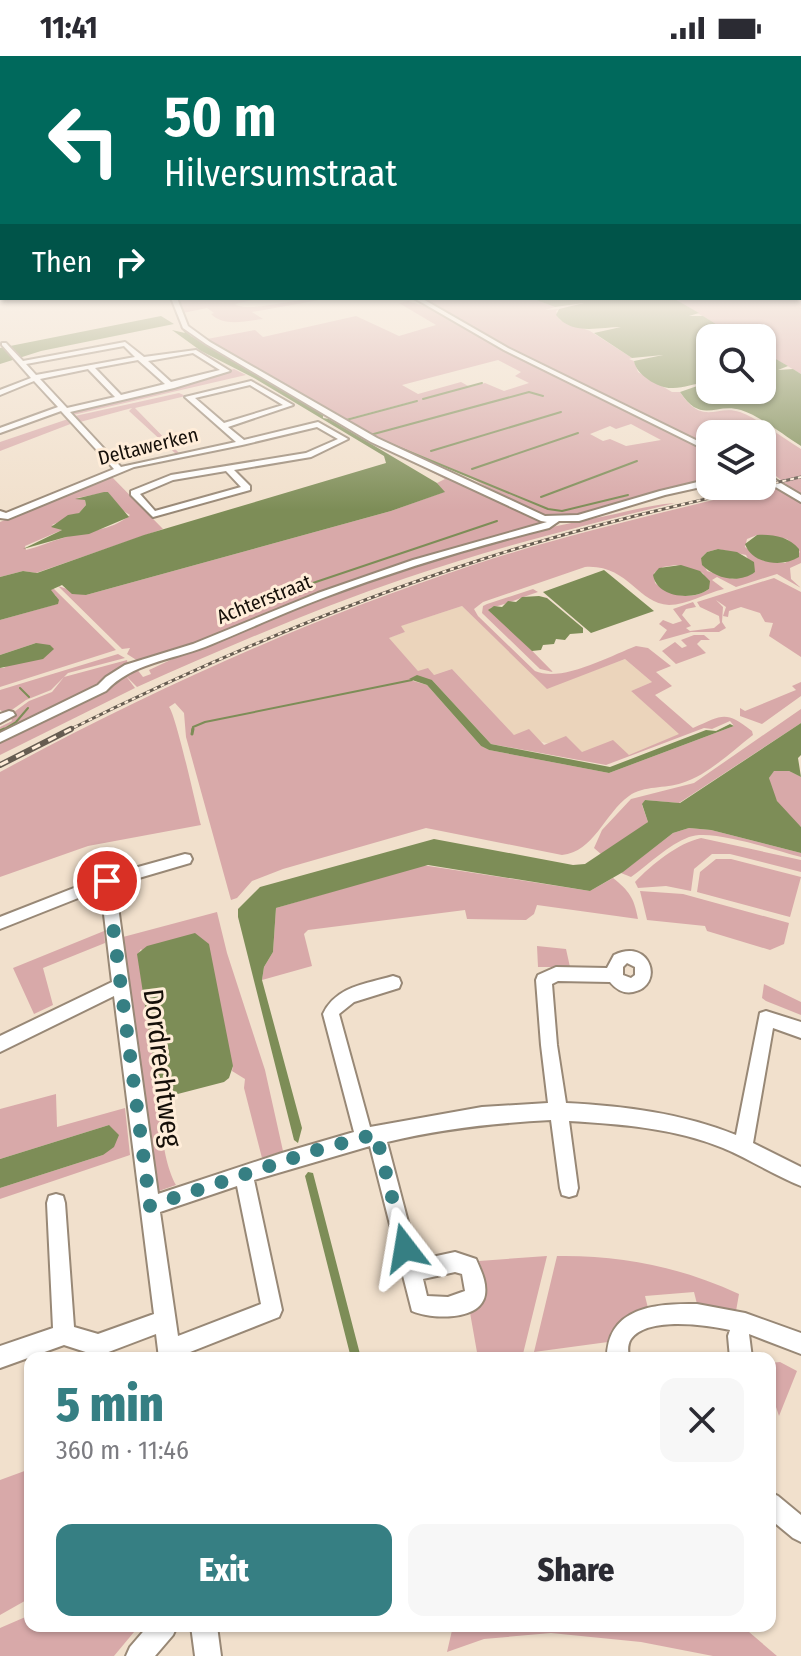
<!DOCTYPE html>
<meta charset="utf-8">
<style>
body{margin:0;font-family:"Fira Sans Condensed",sans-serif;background:#f7f7f7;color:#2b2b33;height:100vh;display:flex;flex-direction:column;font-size:30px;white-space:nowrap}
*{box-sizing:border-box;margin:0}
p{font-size:26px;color:#7c7c81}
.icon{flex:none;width:44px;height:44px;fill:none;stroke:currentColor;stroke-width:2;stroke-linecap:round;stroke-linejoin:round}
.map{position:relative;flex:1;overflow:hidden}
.details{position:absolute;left:24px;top:1296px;width:752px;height:280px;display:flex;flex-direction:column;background:#fff;border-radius:16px;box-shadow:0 2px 6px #0004}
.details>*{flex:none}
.guide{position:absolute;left:0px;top:0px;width:802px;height:244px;box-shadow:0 2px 6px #0004;background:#00695c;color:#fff;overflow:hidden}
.buttons{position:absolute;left:696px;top:268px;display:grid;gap:16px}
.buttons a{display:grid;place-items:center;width:80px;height:80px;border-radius:16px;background:#fff;box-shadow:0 2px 6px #0004;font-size:40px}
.pin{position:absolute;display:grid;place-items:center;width:68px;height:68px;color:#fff;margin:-34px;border:4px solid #fff;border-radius:50%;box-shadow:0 2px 8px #0007}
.me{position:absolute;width:88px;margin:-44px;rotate:346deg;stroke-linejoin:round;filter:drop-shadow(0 0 6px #0008)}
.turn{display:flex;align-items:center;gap:28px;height:168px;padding:0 32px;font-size:36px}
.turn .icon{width:104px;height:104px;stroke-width:2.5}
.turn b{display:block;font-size:56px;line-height:68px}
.then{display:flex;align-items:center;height:76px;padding:0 32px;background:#0003;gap:16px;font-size:30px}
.round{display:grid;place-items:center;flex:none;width:84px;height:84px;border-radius:16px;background:#f7f7f7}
.head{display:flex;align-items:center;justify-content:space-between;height:136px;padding:0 32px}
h1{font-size:48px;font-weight:800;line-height:60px;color:#367f83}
.cta{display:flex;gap:16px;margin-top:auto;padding:16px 32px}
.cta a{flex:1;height:92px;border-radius:16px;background:#367f83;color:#fff;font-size:32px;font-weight:800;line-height:92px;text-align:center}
.cta a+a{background:#f7f7f7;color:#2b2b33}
.status{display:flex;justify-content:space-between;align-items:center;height:56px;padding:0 40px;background:#fff;direction:ltr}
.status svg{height:22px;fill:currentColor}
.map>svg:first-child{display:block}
</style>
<div class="status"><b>11:41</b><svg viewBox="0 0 49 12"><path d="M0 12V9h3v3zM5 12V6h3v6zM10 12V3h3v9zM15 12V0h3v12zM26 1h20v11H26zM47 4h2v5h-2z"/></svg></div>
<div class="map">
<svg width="801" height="1600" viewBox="0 0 801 1600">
<rect width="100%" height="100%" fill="#f1e0cc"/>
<path fill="#ebd4bb" d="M462 550 547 632 625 603 652 626 631 635 680 678 629 700 582 696 514 679 452 613 434 619 418 615 388 582 405 576 400 570Z"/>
<path fill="#d8a9a9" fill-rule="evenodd" d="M801 230V318L762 295V282H738L673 242H800Z
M175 242H261L235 248C247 258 301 240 325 243L252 256 263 263C240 266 224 270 211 258L214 257 207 252 183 257Z
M421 242H531L555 251 545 254 559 253 556 255 560 264 590 275 632 302 629 303 634 305 638 316 672 336H680C703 371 716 348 740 356 761 364 782 382 801 393V440L776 420 762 416V378H710V392L537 308Z
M408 245 433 253 533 309 710 396V425L559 464 535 458 462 417 380 383 348 364 418 344 346 363 207 283 255 274 263 281 356 260 399 280 436 269 399 247ZM498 304 521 316 515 320 529 327 504 335 485 327 470 331 461 326 418 338 402 329ZM631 368 661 384 626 390 610 383 603 385 590 378 610 370 616 373Z
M234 313 246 319 73 359 70 356Z
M179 337 186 340 135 352 179 397 176 398 129 355 132 352 80 366 75 360Z
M68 363 73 367 0 395V386Z
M398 398 545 467 380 517 183 594 158 598 138 605 127 598 130 592 122 593 58 530 86 539 391 455 444 436 437 427 445 423Z
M111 420 163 473 36 517 23 515 0 521V466ZM108 436 120 453 130 459C110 476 86 474 63 482 51 485 39 491 26 494L25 490 62 474 52 469 79 457 86 449 85 444 77 442Z
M774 429 801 446V507L790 512 791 523 801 532 777 518 736 531 717 521 712 524 724 533C706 537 687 549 669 549 638 548 628 508 585 511L483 546 474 553 478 560 535 615C561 627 610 600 636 590L648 592 671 610 656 616 672 630 655 639 693 672C723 659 725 654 752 675L753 679C732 695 708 719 682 727 665 733 644 729 629 740 604 758 594 796 562 799L426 772 283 813 252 825 237 842 231 844 186 681 184 657 175 647 169 651C176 659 196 750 201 769L88 790 0 821V716C153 633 311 562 476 508 574 476 675 454 774 429ZM757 479 787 483 800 496 785 507 764 505 745 491 747 483ZM718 493 746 499 755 516 733 523 707 515 701 502 707 496ZM676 509 703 517 709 533C692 545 670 540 655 527L654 517 663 511ZM462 550 547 633 625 603 652 626 631 635 679 678 629 699 613 684 582 696 566 680 544 689 529 673 514 679 452 613 434 619 428 612 418 615 389 582 405 576 401 570ZM410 624H432L491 688 606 709 704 672 712 673 730 665 734 670 609 717 489 694 481 690 427 629Z
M675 447C585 469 494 492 406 522 314 553 225 592 137 631L126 620 135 632 0 699V683L136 612 143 621 151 618 149 614C287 548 440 492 591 463 619 458 647 449 675 447Z
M774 522 801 536V601L769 580 773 567 765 566 760 557 741 551 729 555 728 561 723 560 726 551 716 544 723 551 722 566 726 572 719 576H691L659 585 667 574 659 568 663 564 673 568 682 565 673 553 693 546 696 551 686 553 682 559 691 570 686 572 690 575 714 572 720 567 719 560 700 551 697 546Z
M53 532 116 594 0 631V612H4L36 587 0 599V564L57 548 56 540 50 534Z
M533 533 538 536C520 542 507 548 490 552L553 616 540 613 482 557 483 550 487 548Z
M694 579H704L710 584H701L697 588 706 597 676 608 662 595 675 586 682 592 687 590 681 584Z
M118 598 125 602 68 617 51 634 26 644 6 658 0 654V634Z
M127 604 128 609 111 616 100 631 0 680V671L12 665 10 659 29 645 52 636 64 621Z
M801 626V640L762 668 740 660V652L745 655 791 636 796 634 792 630Z
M801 653V667L679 747 645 744 642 749 648 766 645 769 602 799 594 792 602 774 631 743 694 727Z
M774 714 789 715 801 721V771C785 760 771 741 769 722Z
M689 772 711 774 801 797V801C776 795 712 772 689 781 668 789 649 808 631 821L621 817 673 777Z
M701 782 801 804V816L730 798H712L694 813 691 835 666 830 638 832 635 826C651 809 678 787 701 782Z
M716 803H731L801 821 790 861 697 836 700 816Z
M422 809 590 835 613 822C629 835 634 841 638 863L537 849 534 858 526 864 467 863 465 854 308 874 304 878 312 910 262 924 264 911 273 896 276 852Z
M640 835 683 838 789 867 784 888 770 894 707 875 705 870 647 864Z
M217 856 227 897 265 1014 283 1095 262 1102 244 1032 245 1023 232 1015 233 1010 141 893 138 898 158 1033 165 1038C157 1061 164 1108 176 1129L156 1136 123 881Z
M104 875 105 887 43 912 53 949 34 958 13 912Z
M537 890 566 893 570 911H538Z
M764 928 801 946V959L766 945 762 942Z
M56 1038 57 1071 125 1052 130 1099 0 1143V1132L103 1099 109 1069 0 1103V1053Z
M547 1200 522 1302H478L469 1251 484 1246 486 1225 479 1205Z
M557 1200C622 1199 680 1211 739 1238L736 1255 698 1252 694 1236 645 1240 649 1256 615 1272 608 1286 534 1296Z
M780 1306 797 1315 779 1360 770 1333V1307Z
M30 1413V1542L0 1559V1424Z
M30 1559V1570H139L114 1600H0V1572Z
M453 1570H742L777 1600H713L641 1586 551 1577 484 1583 447 1596Z"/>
<path fill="#7d8d57" d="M531 242H673L699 257 689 260H703L738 282H710V334H762V295L788 310 778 314 793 313 801 318V390C783 379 762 361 741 354 715 346 702 369 680 336L706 327C695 327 684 332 673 332 659 333 636 319 634 305L663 299 632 302 594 277 621 271C599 271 572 280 556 259L559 253 584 247 555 251Z
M161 260 174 268 41 295 0 308V292Z
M180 271 191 280 323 358V362L329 363 437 427 445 436 391 455 86 539 72 538 62 529 51 534 59 544 58 548 0 564V521L23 515 37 517 144 479 386 407 384 400 254 322 201 295 172 274 185 277Z
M104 436H108L129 461 89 478 66 481 23 493 62 474 51 471 68 459 79 457 86 449 85 444 75 443Z
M757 479C773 478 789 481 799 493V501C782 512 752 508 745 488Z
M718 493 737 496 754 506 755 516C739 528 716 523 702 509L701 502 707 496Z
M681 509 700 515 710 525 709 533C693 545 657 542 653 519L659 512Z
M604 514 654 555 591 577 543 536Z
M539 540 547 542 583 572V577L570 578 565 584 556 583 554 588 543 589 541 594 532 595 488 554 494 550 502 551 508 545 516 546 522 541Z
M36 587 50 589 54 593 43 603 0 612V599Z
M417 619 432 624 491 688 610 711 706 674 716 675 730 668 734 670 609 717 489 694 481 690 427 629 409 623Z
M801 667V699L798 702 801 721 789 715H774L769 722 777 745 801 771V797L711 774 689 772 673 777 623 816 590 835 428 809 276 852 273 896 264 911 262 924 302 1072 298 1087 294 1084 238 861V853L260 831 434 783 573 809 585 808 648 766 642 748 645 744 680 747Z
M195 877 209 888 233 1010 229 1022 224 1026 170 1040 158 1034 137 898 147 890Z
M109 1069 119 1079 114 1091 103 1099 0 1132V1103Z
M308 1116 313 1117 361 1302H351L305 1120Z"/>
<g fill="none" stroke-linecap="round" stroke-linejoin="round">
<path stroke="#7d8d57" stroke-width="2" d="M218 290 259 314
M264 317 272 321
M274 323 291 333
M423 343 482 327
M346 364 417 345
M370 379 529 336 543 340
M376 382 548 453 562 455 628 439
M431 395 561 356
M472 413 578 377
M541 441 637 405
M298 532 497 465
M20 632 29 641
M1 675 16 666 28 652
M192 675 193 671 205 666 412 624"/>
<path stroke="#7d8d57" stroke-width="3" d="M0 675 4 673
M192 678 193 673"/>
<g stroke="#988876" stroke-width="4">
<path id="minor" d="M171 242H177L188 270 210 286 377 382 545 460 578 459 660 435 710 423V429L665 439 579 465H559L549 472C473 491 397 514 323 542 283 557 244 575 205 591 171 604 132 607 106 635L0 686V677L98 629 106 621 125 609 193 588 318 537 413 504 547 466 541 465 371 386 206 288 183 272Z
M414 242H421L508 292 710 391V396L504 294Z
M125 286 144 301 196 294 230 315 174 332 70 356 121 411 236 386 185 341 251 325 293 349 228 371 244 384 318 366 348 383 311 401 234 414 250 430V434L153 461 131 439V435L171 419 306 397 338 383 317 371 242 389 134 411 8 463 0 462V455L6 457 114 413 61 355 0 377V372L58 351 34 325 0 339V334L31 322 2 289V287H6L23 305ZM124 290 135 301 36 319 26 308ZM193 297 220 314 171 326 148 305ZM138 304 165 328 121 339 95 312ZM88 313 115 341 67 352 40 323ZM250 329 283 349 224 367 195 342ZM226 415 241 431 155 455 140 438 173 424Z
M762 416 801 439V446L762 423Z
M9 655 13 656 15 659 0 667V658Z
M185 798 190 799 192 803 190 807 115 829 158 1138 282 1097 354 1076 323 958C336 930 366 928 393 920L399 922 401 927 399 932 354 946 339 958 370 1071 482 1051 548 1047 541 989 536 924 538 919 556 911 607 912 614 899C651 881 665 930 633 936 623 938 616 933 610 926L558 925 552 928 557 989 566 1047C624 1050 682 1057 736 1079L760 957 766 955 801 966V982L773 972 753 1087 801 1111V1130C774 1119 749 1103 723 1092 674 1072 620 1068 569 1065L578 1132 576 1139 569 1141 562 1139 560 1132 551 1064C495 1067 441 1073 387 1086L418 1204 455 1196 476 1203C481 1215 487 1226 485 1239 480 1266 430 1263 412 1255L370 1090 254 1124 282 1254 279 1261 180 1300 181 1302H159L156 1278 98 1300 64 1289 0 1312V1290L53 1272 47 1147 49 1140 56 1138 63 1140 65 1147 74 1271 98 1278 154 1258 114 940 0 996V980L112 926 101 833 0 873V861L102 821ZM627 907 635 911V919L631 922 623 919V911ZM237 1130 261 1248 178 1280 160 1156ZM455 1216 462 1218 465 1235 448 1241 427 1240 423 1223Z
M697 1248 745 1257 801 1277V1298L749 1278 752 1302H730L728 1280 730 1274C706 1269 648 1260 631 1283 627 1289 628 1296 629 1302H607C607 1251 656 1247 697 1248Z
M770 1436 778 1440 801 1459V1486L793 1482 770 1463Z
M148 1570H177L173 1579 155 1600H126L130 1591Z
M191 1570H217L221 1600H195Z"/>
</g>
<use href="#minor" fill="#fff" fill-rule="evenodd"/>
<g stroke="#665c51" stroke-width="3">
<path id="rail-far1" d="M67 675C200 609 336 550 477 505 583 470 692 446 801 421"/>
</g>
<g stroke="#665c51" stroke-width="6">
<path id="rail" d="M0 709 71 673"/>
</g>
<use href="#rail-far1" stroke="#ffedd9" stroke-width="2" stroke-dasharray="4" stroke-linecap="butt"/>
<use href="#rail" stroke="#ffedd9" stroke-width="3" stroke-dasharray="9" stroke-linecap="butt"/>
</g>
<linearGradient id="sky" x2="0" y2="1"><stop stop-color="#7da4ae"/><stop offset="0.51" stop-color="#f9f1e8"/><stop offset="1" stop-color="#f9f1e8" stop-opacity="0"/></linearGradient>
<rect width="801" height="454" fill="url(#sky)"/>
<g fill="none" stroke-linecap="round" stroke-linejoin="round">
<path stroke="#367f83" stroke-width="14" stroke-dasharray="0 25.2" d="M107 825 150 1150 317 1094 376 1078 405 1192"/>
</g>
<g text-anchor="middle" stroke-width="6" stroke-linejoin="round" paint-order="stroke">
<g font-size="20" fill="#150f09" stroke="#ffedd9">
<text transform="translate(148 390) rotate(-14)" y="7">Deltawerken</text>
<text transform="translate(264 543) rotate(-22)" y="7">Achterstraat</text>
</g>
<g font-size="28" fill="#150f09" stroke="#ffedd9">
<text transform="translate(163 1012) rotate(83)" y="10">Dordrechtweg</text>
</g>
</g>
</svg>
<div class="buttons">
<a><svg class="icon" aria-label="search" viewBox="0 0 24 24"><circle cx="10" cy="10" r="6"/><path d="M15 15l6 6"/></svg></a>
<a><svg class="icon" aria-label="layers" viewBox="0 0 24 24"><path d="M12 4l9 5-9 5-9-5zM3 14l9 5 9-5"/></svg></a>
</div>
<div class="pin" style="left:107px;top:825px;background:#d93025"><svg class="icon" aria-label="arrive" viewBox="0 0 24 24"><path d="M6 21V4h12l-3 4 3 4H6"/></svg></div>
<svg class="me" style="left:405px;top:1192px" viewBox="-20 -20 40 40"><path d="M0-17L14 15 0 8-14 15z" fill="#367f83" stroke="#fff" stroke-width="4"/></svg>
<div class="guide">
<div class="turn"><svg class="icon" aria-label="left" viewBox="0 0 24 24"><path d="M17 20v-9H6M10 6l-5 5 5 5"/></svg><div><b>50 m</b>Hilversumstraat</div></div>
<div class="then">Then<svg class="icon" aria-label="right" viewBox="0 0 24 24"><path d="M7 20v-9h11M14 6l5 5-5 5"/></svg></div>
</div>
<section class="details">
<div class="head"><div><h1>5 min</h1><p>360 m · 11:46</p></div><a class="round"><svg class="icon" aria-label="close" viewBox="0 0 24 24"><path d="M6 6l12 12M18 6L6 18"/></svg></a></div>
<div class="cta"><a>Exit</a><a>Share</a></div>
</section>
</div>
